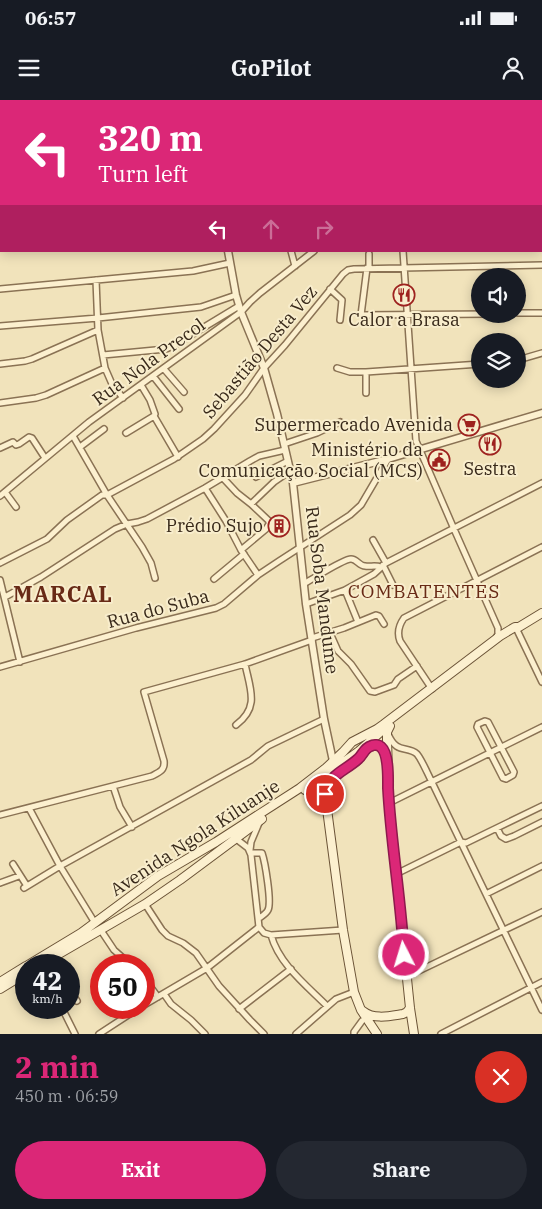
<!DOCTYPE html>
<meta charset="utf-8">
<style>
body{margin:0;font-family:"IBM Plex Serif",serif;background:#242831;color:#f1f3f6;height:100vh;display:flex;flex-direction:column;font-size:19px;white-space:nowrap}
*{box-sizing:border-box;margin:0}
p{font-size:16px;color:#9ea1a6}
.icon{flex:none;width:28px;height:28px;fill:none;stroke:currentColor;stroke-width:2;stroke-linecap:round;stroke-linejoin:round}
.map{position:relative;height:934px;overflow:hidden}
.side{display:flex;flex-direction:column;background:#171b24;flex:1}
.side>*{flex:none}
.hud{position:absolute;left:0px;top:0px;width:542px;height:152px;box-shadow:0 2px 12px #0003;background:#db2777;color:#fff;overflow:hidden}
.buttons{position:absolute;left:471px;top:168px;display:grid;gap:10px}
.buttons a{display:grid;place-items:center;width:55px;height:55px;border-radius:50%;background:#171b24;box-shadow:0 2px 12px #0003;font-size:25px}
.speed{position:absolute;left:15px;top:854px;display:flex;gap:10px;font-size:25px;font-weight:700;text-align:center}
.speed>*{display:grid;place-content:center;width:65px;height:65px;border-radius:50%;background:#171b24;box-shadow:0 2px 12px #0003;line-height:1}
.speed small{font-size:12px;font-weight:400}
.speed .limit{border:8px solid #d22;background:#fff;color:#111}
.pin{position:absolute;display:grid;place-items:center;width:42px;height:42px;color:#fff;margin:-21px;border:2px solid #fff;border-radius:50%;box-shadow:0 1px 5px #0007}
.me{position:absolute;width:55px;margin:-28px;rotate:355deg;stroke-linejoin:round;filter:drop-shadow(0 0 4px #0008)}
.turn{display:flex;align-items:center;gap:18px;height:105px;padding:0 15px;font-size:22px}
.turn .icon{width:65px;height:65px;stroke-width:2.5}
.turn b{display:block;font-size:35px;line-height:42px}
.lanes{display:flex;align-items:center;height:48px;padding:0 15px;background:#0003;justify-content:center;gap:25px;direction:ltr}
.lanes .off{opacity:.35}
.round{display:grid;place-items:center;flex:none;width:52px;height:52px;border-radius:26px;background:#242831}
.head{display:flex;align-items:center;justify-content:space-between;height:85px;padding:0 15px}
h1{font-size:30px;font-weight:700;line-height:38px;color:#db2777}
.primary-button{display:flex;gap:10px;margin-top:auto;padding:10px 15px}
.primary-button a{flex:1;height:58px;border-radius:30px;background:#db2777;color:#fff;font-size:20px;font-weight:700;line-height:58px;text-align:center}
.primary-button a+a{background:#242831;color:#f1f3f6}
.status{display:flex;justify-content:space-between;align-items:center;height:35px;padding:0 25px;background:#171b24;direction:ltr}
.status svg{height:14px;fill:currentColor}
header{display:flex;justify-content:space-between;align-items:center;height:65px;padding:0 15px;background:#171b24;font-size:22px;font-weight:700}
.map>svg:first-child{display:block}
</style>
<div class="status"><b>06:57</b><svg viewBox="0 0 49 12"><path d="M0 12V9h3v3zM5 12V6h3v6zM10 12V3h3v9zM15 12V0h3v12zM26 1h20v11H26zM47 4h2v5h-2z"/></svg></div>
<header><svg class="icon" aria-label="menu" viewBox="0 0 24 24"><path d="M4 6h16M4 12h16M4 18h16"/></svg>GoPilot<svg class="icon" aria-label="person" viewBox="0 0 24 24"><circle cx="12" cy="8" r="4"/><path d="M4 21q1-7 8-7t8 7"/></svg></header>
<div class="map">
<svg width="542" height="934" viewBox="0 0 542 934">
<rect width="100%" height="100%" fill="#f1e3bb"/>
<path fill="#c6d08f" d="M0 0H133L134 1H1V69H0Z"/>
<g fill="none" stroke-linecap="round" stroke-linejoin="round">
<path stroke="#679087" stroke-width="1" d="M146 0V1"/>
<g stroke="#8a7254" stroke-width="8">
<path id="minor" d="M304 0V1
M430 0V1
M484 0V1
M535 1V0
M541 56H542
M541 135H542
M291 151 295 166
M403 151 416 341 454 429 498 528V534L496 538
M369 154V168
M367 168 361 215 489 214
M96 180 98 230 105 268 112 284 123 298
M0 189 193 171 230 163
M330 189 342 200 340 220
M518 213H542
M0 226 98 218 201 207 236 195
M103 255 166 249 173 246 239 206
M518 260 542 253
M0 264 25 261 32 259 98 230
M337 268 350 272H366L480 264
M164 269 184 292
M366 272V293
M153 276 179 309
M0 303 36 298 46 295 105 268
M154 316 178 357
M126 333 154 316 155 314 150 300 141 285
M73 336 107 395 142 447 151 463 155 478
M284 344 317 333 340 322
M80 347 104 329
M0 348 13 342 16 345 19 344 29 337 32 338 45 358
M256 377 288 361
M223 378 237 393 251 404 274 382 290 371
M205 388 226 421 241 450 258 475
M5 392 16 407
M0 396 89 322 241 212 250 202 260 193 314 151
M373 440 386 463
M241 450 266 429 269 424V421L251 404
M0 463 47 439 67 420 102 395H107L174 359 203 339 214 329 245 295 264 268 285 245 343 174 348 170 354 169 542 165
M383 465 393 485
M214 479 244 454
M0 480 20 562
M305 483C313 479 343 459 351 459 357 459 359 466 365 466 370 467 375 465 381 467
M345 490 358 522
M5 497 41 477 115 429 127 424 138 422 147 419 205 388 250 361 259 356 285 350
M306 504 345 490 374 474 386 463 542 383
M517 530 542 582
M330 533 338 551 351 564 370 591 375 592 394 585 398 579 417 566
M312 538 344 528 376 515 379 516 384 524
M0 567 136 528 216 508 224 504 258 475 279 461 350 415 361 405 388 359
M432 589 400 541C397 533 399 525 404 518L542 447
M485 621 488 622 514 672 513 675 506 679 503 678 477 627 478 624Z
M236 625C260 607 250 589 245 564
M388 634C397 655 407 645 417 654 421 659 424 666 427 672L542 910
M113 686 120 707 132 727
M389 703 542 627
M29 708 60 766 95 823
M0 715 152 676C160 672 165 670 164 661L144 592 245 564 312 540
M497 728 501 736 506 739 514 736 542 722
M235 738 248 748 251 755 259 827 264 833 271 835 343 830
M250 750 251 742 259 723
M251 753H262C265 762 272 802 268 810 266 814 262 816 259 818
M13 764 27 786
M396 774 461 742 466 743 542 706
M0 783 19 776
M24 788 60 766 251 660 268 646 324 619
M486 794 542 766
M145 804 162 830 168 836 183 843 196 853 219 886 250 920 264 934
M100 829 114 850 131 865
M271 835C279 864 306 885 327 906
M406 877 542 812
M144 878 158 897
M164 894 171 904 191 920 205 934
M69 895H73L77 901
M144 905 207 868 259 827
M62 908 75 934
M239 909 291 869
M99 934 139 908
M296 934 336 899 354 892
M354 934V932L362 921
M441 934 542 882"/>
</g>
<g stroke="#8a7254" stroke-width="9">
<path id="tertiary" d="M228 151 236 195 241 212 264 268 277 314 293 383 306 504 324 619 333 661
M293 383 388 359 542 313"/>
</g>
<g stroke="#6b5337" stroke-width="10">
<path id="secondary" d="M137 0V1
M155 0V1
M541 104H542
M0 122H1
M0 136H1
M390 626 387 632V639L389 703 410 908 414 934
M310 686 359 651 384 629
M305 690C315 687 321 693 324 702
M28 865 81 833 158 776 216 742 300 688 326 668 343 652 352 642 377 629 384 624 500 536 515 527H519L542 513
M40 865 145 804 180 780 262 719
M0 882 26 866
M0 889 26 873
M363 911C374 920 390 916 403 914L407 912 410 908
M377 934 361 910 354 892 343 830 325 694C329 674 344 671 358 660 363 655 365 649 372 645 383 645 384 651 387 661"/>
</g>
<use href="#minor" stroke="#fcf0cf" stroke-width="5"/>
<use href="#tertiary" stroke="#fcf0cf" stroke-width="6"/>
<use href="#secondary" stroke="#fcf0cf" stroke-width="8"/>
</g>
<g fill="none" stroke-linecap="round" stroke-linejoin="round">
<g stroke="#8e194d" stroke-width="12">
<path id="route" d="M325 694C329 674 345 671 358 659 363 655 364 648 371 646 374 644 379 645 381 647 389 654 388 678 388 688 391 744 401 799 404 855"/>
</g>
<use href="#route" stroke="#db2777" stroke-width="9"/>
</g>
<defs>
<g id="restaurant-ring" transform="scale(1.125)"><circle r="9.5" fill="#f8edcc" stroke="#9e221f" stroke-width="1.5"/><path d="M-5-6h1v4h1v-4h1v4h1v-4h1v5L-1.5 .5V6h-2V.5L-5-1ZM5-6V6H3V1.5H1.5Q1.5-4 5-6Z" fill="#9e221f"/></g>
<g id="supermarket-ring" transform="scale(1.125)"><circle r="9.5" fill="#f8edcc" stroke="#9e221f" stroke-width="1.5"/><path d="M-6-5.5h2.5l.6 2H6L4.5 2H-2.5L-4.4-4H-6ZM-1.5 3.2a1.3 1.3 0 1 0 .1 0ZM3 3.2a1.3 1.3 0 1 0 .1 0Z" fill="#9e221f"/></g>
<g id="civic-ring" transform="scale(1.125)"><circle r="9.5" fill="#f8edcc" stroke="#9e221f" stroke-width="1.5"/><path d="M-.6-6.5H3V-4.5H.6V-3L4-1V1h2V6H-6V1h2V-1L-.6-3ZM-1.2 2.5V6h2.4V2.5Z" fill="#9e221f"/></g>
<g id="building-ring" transform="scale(1.125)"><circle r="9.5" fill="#f8edcc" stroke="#9e221f" stroke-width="1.5"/><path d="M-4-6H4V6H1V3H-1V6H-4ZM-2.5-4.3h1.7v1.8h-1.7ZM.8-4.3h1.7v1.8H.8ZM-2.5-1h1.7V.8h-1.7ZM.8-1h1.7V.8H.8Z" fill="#9e221f"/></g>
</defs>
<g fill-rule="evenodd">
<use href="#restaurant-ring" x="404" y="195"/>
<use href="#supermarket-ring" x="469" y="325"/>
<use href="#restaurant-ring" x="490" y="344"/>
<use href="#civic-ring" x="439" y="360"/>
<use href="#building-ring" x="279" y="426"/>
</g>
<g text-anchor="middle" stroke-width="4" stroke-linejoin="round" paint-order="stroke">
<g font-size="18" fill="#38291a" stroke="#f8edcc" text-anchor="end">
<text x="404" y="226" text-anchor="middle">Calor a Brasa</text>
<text x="453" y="331">Supermercado Avenida</text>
<text x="423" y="356">Ministério da<tspan x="423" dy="21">Comunicação Social (MCS)</tspan></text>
<text x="490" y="375" text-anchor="middle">Sestra</text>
<text x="263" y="432">Prédio Sujo</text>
</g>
<g font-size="18" fill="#38291a" stroke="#f8edcc">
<text transform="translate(260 252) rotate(-50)" y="6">Sebastião Desta Vez</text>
<text transform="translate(149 262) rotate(-36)" y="6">Rua Nola Precol</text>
<text transform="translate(322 490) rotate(83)" y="6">Rua Soba Mandume</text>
<text transform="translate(158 509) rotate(-15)" y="6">Rua do Suba</text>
<text transform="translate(195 738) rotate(-33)" y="6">Avenida Ngola Kiluanje</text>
</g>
<g font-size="19" letter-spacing="1" fill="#682a16" stroke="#f8edcc">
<text x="424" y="498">COMBATENTES</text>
</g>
<g font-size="22" font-weight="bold" letter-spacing="1" fill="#682a16" stroke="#f8edcc">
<text x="63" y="502">MARCAL</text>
</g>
</g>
</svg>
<div class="buttons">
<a><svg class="icon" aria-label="sound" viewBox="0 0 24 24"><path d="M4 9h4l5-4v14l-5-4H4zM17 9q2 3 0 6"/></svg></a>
<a><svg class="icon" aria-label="layers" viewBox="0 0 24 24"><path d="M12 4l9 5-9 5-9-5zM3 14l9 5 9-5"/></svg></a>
</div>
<div class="speed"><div>42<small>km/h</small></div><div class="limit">50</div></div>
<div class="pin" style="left:325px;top:694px;background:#d93025"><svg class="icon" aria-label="arrive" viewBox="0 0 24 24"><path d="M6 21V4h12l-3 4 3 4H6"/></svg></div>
<svg class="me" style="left:404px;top:855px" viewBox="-20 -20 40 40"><circle r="17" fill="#db2777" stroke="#fff" stroke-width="3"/><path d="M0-11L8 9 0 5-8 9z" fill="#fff"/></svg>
<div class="hud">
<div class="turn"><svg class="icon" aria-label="left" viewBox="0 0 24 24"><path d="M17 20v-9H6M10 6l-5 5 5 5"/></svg><div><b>320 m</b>Turn left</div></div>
<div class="lanes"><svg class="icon" aria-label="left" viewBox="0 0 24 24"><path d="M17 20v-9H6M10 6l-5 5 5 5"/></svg><svg class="icon off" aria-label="ahead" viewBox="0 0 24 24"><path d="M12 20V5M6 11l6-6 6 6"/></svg><svg class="icon off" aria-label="right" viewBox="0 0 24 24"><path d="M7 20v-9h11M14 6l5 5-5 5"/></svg></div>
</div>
</div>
<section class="side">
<div class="head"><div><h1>2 min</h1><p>450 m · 06:59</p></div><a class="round" style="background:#d93025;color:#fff"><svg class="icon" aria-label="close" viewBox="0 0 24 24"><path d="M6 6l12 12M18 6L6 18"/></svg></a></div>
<div class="primary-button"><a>Exit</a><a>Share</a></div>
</section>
